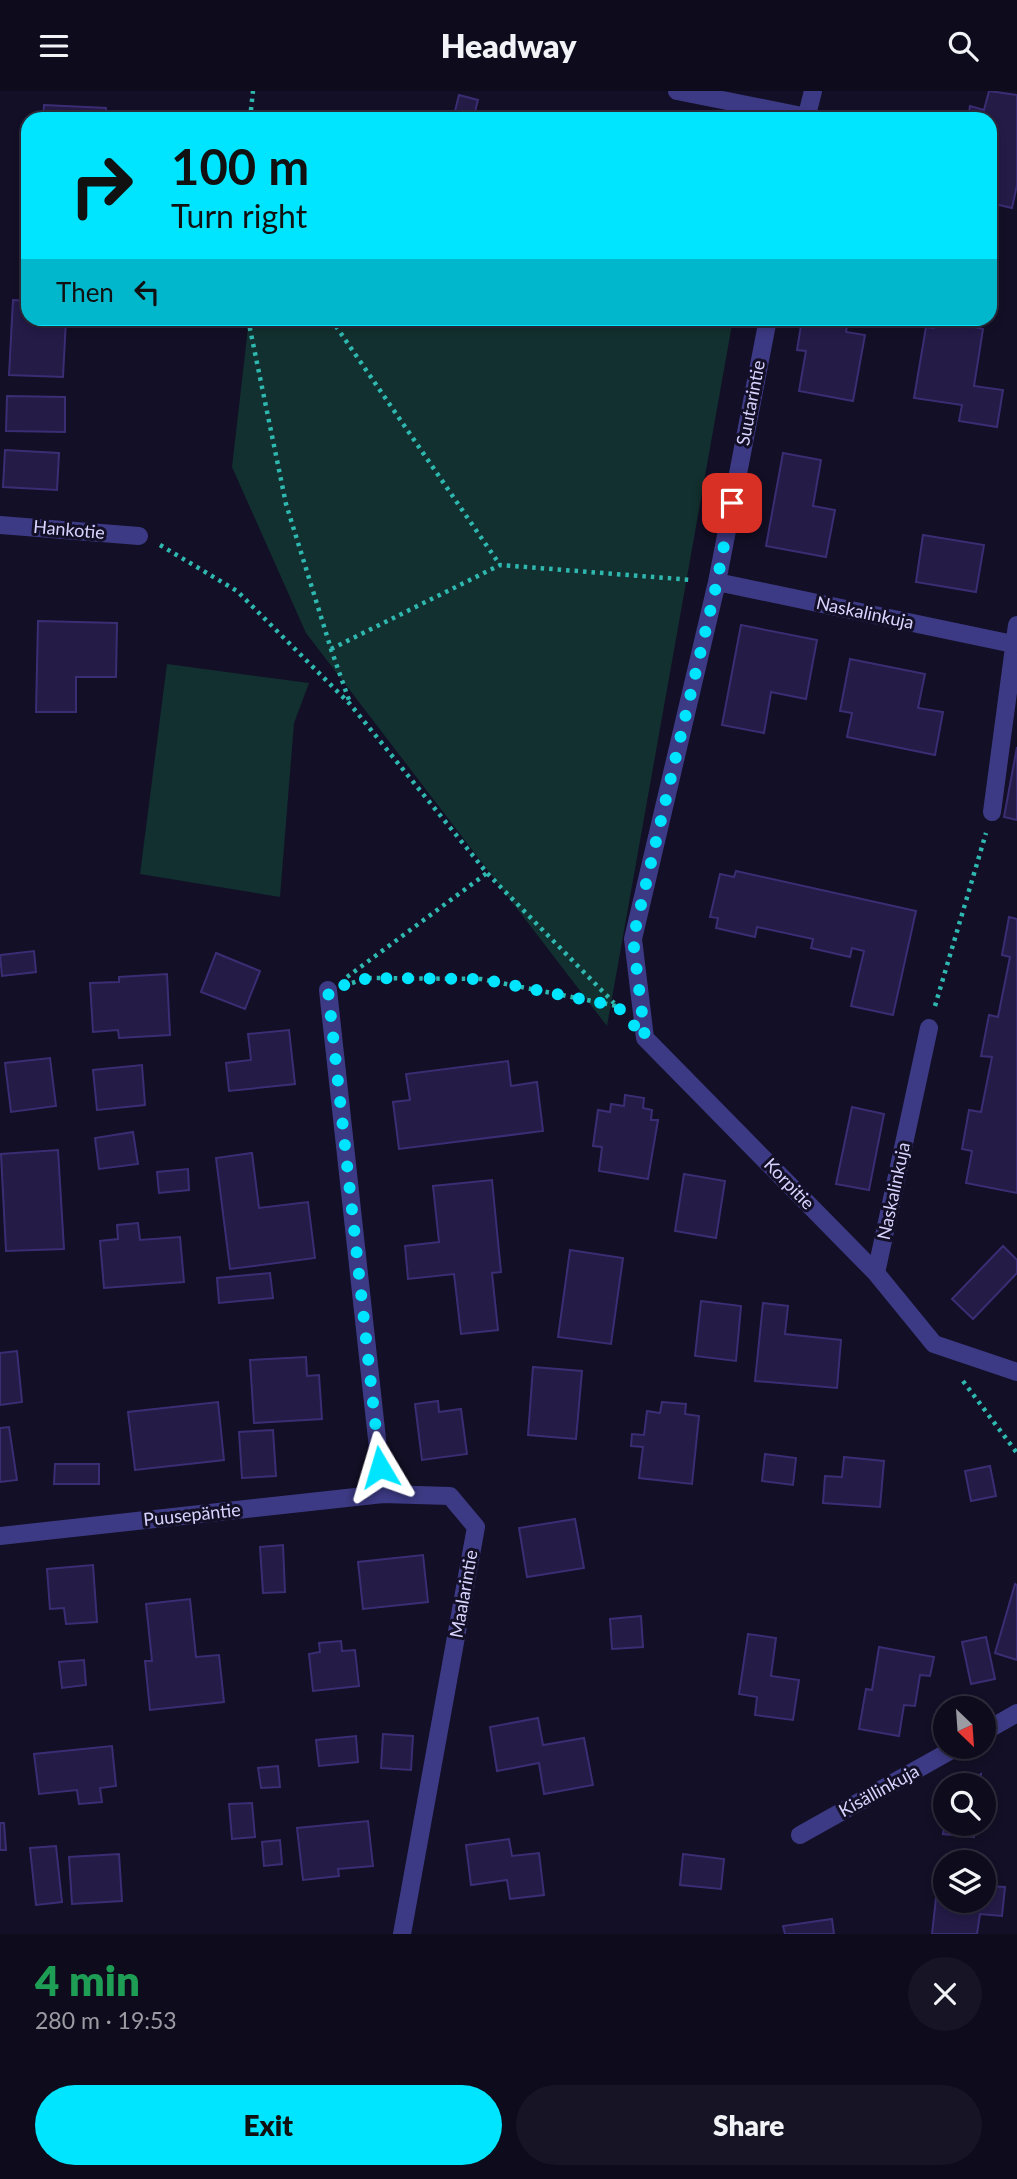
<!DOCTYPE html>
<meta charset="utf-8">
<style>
body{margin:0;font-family:Lato,sans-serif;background:#171425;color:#f1f3f6;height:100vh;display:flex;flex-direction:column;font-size:26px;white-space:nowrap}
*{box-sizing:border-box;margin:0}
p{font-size:23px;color:#9b9ba3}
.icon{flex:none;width:38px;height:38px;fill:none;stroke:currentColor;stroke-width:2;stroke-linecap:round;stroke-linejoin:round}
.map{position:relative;height:1843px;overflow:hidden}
.sheet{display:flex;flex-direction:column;background:#0e0b1c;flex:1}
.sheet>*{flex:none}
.banner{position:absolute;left:21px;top:21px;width:976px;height:214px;border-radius:21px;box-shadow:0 4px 10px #0003,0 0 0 2px #2e2b3b;background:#00e5ff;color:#111;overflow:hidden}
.needle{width:46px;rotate:155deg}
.fabs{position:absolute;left:933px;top:1605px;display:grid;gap:14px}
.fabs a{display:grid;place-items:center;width:63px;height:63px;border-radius:50%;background:#0e0b1c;box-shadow:0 4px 10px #0003,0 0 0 2px #2e2b3b;font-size:35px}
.pin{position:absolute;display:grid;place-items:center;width:60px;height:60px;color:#fff;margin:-30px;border-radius:14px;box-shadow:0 4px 10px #0006}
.me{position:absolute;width:77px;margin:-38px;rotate:353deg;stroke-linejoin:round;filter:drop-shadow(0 0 5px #0008)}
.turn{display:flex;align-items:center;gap:24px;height:147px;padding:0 35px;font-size:32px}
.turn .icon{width:91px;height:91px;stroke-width:2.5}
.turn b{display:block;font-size:49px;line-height:60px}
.then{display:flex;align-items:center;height:66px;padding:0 35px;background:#0003;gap:14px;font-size:26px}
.round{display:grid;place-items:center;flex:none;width:74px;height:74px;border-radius:37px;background:#171425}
.headline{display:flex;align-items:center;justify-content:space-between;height:119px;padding:0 35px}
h1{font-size:42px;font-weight:800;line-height:52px;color:#1e9e55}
.cta{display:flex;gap:14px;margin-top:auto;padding:14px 35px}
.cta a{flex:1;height:80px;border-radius:42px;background:#00e5ff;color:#111;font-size:28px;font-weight:800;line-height:80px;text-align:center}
.cta a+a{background:#171425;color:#f1f3f6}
header{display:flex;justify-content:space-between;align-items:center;height:91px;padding:0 35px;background:#0e0b1c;font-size:32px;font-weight:800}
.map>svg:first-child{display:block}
</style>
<header><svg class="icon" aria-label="menu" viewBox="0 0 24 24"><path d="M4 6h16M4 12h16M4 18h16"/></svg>Headway<svg class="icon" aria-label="search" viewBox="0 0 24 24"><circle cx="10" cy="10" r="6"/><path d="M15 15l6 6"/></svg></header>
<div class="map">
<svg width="1017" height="1843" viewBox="0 0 1017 1843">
<rect width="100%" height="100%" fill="#130f26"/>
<path fill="#12302f" d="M249 228H733L607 935 306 542 232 376Z
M167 573 309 592 294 632 280 806 140 783Z"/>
<path fill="#241b47" stroke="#3b2d73" stroke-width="2" d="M989 0 1017 4V94L1012 117 990 112V28H968L970 15 984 19Z
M459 4 478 9 473 28H453Z
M44 14 106 17 105 28H43Z
M851 21 892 28H849Z
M25 119H28V195L20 194Z
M13 209 28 210V228H66L63 286 9 284Z
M802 228H848L846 241 865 244 853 310 799 300 806 260 797 259Z
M936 228H975L974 236 983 238 974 295 1003 299 997 336 959 330 962 314 914 307 926 236 934 237Z
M7 305 65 306V341L6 340Z
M5 359 59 362 57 399 3 396Z
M783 362 821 369 813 415 835 419 826 466 766 455Z
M923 444 984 454 976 501 916 491Z
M38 530 117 532 116 586H76V621H36Z
M741 534 817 549 806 608 771 601 764 642 722 634Z
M850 568 925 583 918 617 943 621 935 664 847 646 852 622 840 620Z
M1017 656V729L1004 726Z
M736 780 916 820 893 924 851 915 864 860 852 857 850 866 811 857 813 848 757 836 755 846 716 837 718 827 710 826 720 783 734 786Z
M1009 826 1017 828V1102L966 1092 972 1060 962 1058 969 1019 981 1021 992 966 981 965 989 924 998 926 1010 866 1002 864Z
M34 860 36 881 2 885 0 864Z
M216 862 260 880 245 918 201 901Z
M167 883 170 944 119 947 118 939 93 941 90 892 119 891V886Z
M289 939 295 993 229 1000 226 972 251 969 248 943Z
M50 967 56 1015 11 1021 5 972Z
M508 970 511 995 537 991 543 1040 399 1058 393 1011 410 1009 406 983Z
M142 974 145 1014 97 1019 93 979Z
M625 1004 644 1007 643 1017 652 1019 651 1029H658L648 1088 599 1080 602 1056 593 1055 598 1019 610 1021 611 1013 624 1015Z
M852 1016 884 1023 869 1099 836 1093Z
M133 1041 138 1073 99 1078 95 1047Z
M58 1059 64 1158 6 1160 1 1063Z
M252 1062 259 1117 308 1111 315 1167 230 1178 216 1067Z
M188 1078 189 1099 159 1102 157 1081Z
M684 1083 725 1090 716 1147 675 1140Z
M492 1089 501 1181 492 1182 498 1239 461 1243 454 1183 408 1188 405 1155 439 1151 433 1095Z
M138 1132 140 1149 180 1146 184 1191 104 1197 100 1150 118 1148 117 1134Z
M1003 1155 1017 1169V1182L973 1228 952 1208Z
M570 1159 623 1167 611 1253 558 1246Z
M270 1182 273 1207 219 1212 217 1187Z
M701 1210 741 1215 736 1270 695 1265Z
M763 1212 788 1215 785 1243 841 1249 837 1297 755 1290Z
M17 1260 22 1311 0 1314V1262Z
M306 1266 307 1285 319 1284 322 1328 254 1332 250 1269Z
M533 1276 582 1280 576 1348 528 1344Z
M438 1310 439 1321 461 1318 467 1363 422 1369 415 1313Z
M218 1311 224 1369 135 1379 128 1321Z
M662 1311 686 1313 685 1323 699 1325 692 1393 639 1387 643 1356 631 1355 632 1343 644 1344 647 1320 660 1322Z
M9 1336 17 1389 0 1391V1337Z
M273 1339 276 1385 242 1387 239 1341Z
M765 1363 796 1367 793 1394 762 1390Z
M844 1366 884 1370 880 1416 823 1412 825 1385 842 1386Z
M55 1373H99V1393H54Z
M990 1375 996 1405 971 1410 965 1380Z
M575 1428 584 1477 527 1486 519 1437Z
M283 1454 285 1501 263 1502 260 1456Z
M423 1464 428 1511 363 1518 358 1471Z
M93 1474 97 1531 66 1533 64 1517 50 1518 47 1478Z
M1015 1493 1017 1494V1569L995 1562Z
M190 1508 196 1566 219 1564 224 1611 150 1619 145 1570H152L146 1513Z
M641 1525 643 1556 612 1558 610 1528Z
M748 1543 776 1547 771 1585 799 1589 793 1629 755 1624 757 1606 739 1603Z
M986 1546 995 1588 971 1593 962 1551Z
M341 1550 342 1560 355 1559 359 1595 313 1600 309 1563 320 1561 319 1552Z
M879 1556 934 1566 930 1585 920 1584 915 1615 904 1614 899 1645 859 1638 866 1598 872 1599Z
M84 1569 86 1594 62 1597 59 1571Z
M538 1627 543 1654 584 1647 593 1694 544 1703 539 1672 497 1680 490 1636Z
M383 1643 413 1645 411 1679 381 1677Z
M356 1645 358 1671 319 1675 316 1649Z
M112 1655 116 1695 100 1697 102 1711 79 1713 77 1699 39 1703 34 1663Z
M278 1675 280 1696 261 1697 258 1677Z
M981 1683 980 1694H961Z
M252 1712 255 1746 232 1748 229 1713Z
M368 1730 373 1775 338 1778 339 1785 303 1789 297 1737Z
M945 1730V1732H975L974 1746 943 1743Z
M0 1732H4L6 1759H0Z
M509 1748 512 1765 539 1762 544 1804 510 1808 507 1789 471 1794 466 1754Z
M280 1749 282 1773 264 1775 262 1751Z
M56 1755 62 1811 36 1814 30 1757Z
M119 1763 122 1810 72 1813 69 1766Z
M683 1763 724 1768 721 1798 680 1794Z
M948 1767 979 1771H948Z
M984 1772H990L987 1795 1005 1796 1002 1825 980 1823 977 1843H932L936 1807 943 1808 945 1796V1810H984Z
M832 1828 834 1843H785L783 1835Z"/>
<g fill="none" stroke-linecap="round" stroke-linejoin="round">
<path stroke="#2fb8b0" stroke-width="4.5" stroke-dasharray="3.5 5" stroke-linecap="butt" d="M250 28 253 0
M248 228 286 413 331 558 350 612
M331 228 500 474
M160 454 237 500 350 613 487 782 614 912
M331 558 500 474 692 489
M347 886 487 782
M352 892 368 887 481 888 617 915
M935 915 986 742
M963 1290 1017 1362"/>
<path stroke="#3d3a85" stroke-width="18" d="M677 0 807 26
M806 28 813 0
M768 228 717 491 633 848 645 947 876 1182 934 1253 1017 1281
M0 434 139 445
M717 491 1013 553
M992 721 1017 534
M328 899 383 1403 450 1405 476 1436 402 1843
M876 1182 929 937
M0 1445 383 1403
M984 1641 1017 1622
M800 1744 957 1656"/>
</g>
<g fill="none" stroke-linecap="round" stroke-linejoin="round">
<path stroke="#00e5ff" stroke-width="12" stroke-dasharray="0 21.6" d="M380 1376 328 899 368 887 481 888 617 915 645 947 633 848 717 491 732 412"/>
</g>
<g text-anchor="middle" stroke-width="6" stroke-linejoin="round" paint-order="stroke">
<g font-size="18" fill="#d9d4ff" stroke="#130f26">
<text transform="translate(751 312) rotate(-79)" y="6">Suutarintie</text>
<text transform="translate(69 439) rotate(5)" y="6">Hankotie</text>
<text transform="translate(865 522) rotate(12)" y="6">Naskalinkuja</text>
<text transform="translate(789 1093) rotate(46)" y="6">Korpitie</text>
<text transform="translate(894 1100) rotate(-78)" y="6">Naskalinkuja</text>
<text transform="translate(192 1424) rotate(-6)" y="6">Puusepäntie</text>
<text transform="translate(464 1503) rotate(-80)" y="6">Maalarintie</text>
<text transform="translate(879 1700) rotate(-29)" y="6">Kisällinkuja</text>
</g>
</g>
</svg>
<div class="fabs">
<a><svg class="needle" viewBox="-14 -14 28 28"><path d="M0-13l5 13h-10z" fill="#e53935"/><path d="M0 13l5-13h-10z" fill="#9b9ba3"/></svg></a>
<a><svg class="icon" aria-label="search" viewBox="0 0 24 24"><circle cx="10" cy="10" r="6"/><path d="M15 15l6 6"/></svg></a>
<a><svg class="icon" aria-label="layers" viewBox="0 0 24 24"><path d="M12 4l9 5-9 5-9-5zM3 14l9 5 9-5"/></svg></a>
</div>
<div class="pin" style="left:732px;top:412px;background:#d93025"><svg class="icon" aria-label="arrive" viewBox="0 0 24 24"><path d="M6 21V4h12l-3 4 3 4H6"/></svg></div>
<svg class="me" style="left:380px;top:1376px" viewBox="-20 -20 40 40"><path d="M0-17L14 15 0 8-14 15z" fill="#00e5ff" stroke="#fff" stroke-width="4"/></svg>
<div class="banner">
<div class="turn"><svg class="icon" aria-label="right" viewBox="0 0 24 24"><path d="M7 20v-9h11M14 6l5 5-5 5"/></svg><div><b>100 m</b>Turn right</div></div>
<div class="then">Then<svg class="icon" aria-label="left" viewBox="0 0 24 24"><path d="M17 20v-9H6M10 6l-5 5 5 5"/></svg></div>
</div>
</div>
<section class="sheet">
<div class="headline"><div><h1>4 min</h1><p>280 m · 19:53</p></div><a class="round"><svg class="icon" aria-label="close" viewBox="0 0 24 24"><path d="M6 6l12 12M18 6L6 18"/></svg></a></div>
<div class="cta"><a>Exit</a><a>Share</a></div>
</section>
